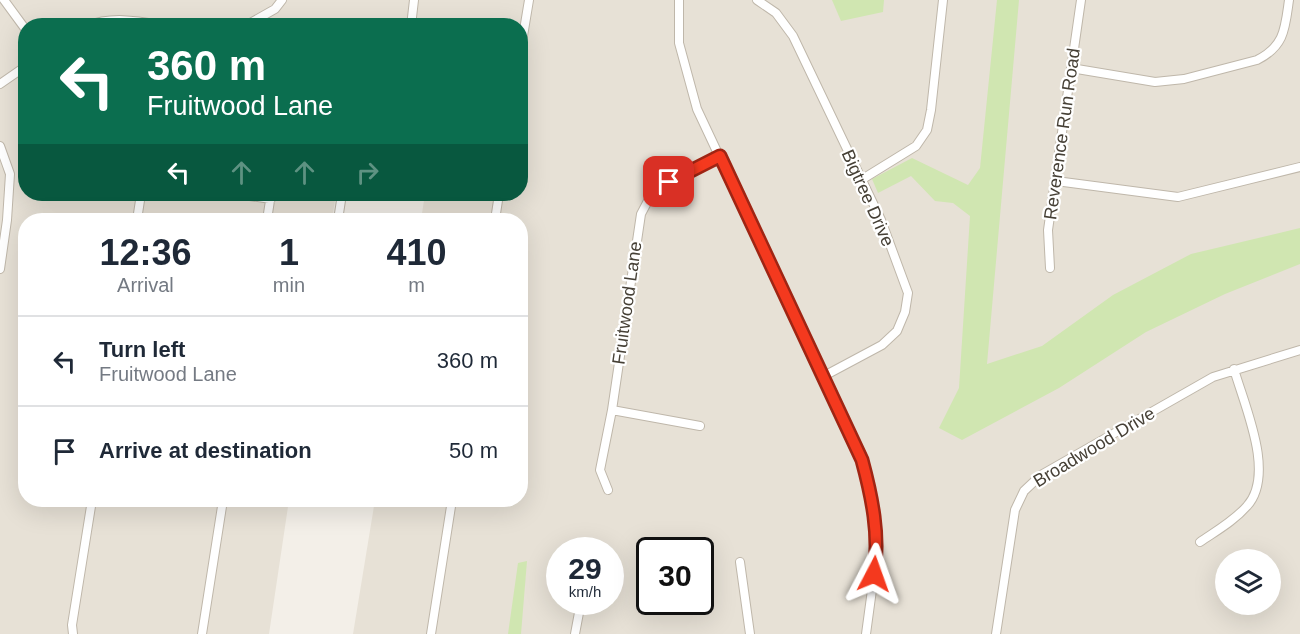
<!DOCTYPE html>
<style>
body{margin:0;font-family:Helvetica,sans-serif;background:#f6f6f7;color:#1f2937;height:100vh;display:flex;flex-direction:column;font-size:22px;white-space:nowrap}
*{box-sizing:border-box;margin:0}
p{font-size:20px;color:#747a83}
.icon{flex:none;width:33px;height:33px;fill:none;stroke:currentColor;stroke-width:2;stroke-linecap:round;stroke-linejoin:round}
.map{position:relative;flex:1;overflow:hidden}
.sheet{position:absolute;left:18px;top:213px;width:510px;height:294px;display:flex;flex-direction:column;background:#fff;border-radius:24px;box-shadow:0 6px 24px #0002}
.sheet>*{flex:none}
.banner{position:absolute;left:18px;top:18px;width:510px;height:183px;border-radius:24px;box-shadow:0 6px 24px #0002;background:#0b6e4f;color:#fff;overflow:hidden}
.tools{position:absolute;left:1215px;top:549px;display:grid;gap:12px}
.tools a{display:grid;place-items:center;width:66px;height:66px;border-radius:50%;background:#fff;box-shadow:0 6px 24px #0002;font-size:30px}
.speed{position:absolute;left:546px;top:537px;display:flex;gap:12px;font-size:30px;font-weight:700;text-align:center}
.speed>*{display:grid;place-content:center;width:78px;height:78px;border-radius:50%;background:#fff;box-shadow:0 6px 24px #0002;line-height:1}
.speed small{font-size:15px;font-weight:400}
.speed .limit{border:3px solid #111;border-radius:9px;background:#fff;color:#111}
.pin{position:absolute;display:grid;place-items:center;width:51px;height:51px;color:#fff;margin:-26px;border-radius:12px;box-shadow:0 3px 9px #0006}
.me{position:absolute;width:66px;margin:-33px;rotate:4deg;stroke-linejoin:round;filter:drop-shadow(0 0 4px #0008)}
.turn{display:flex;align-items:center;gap:21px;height:126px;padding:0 30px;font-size:27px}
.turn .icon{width:78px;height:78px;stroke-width:2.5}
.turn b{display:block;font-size:42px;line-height:51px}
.lanes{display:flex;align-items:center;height:57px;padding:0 30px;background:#0003;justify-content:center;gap:30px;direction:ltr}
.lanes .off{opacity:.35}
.eta{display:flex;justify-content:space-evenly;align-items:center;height:102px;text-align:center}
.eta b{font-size:36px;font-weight:800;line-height:42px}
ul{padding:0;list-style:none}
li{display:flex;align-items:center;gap:18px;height:90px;padding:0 30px;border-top:2px solid #e0e1e3}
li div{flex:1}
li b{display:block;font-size:22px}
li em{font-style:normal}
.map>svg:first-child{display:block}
</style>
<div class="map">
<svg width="1300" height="634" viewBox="0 0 1300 634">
<rect width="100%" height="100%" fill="#f3efe8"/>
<path fill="#e7e1d6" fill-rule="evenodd" d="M0 0H1300V241L1084 333 964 379 1300 251V634H353L375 500H520V220H421L425 194H520V26H26V194H336L332 220H26V500H289L269 634H0ZM560 550H610V602H560ZM650 550H700V602H650ZM1226 560H1270V604H1226Z"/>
<path fill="#d0e6b1" d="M832 0H884L883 12 841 21Z
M997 0H1019L987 364 1042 346 1113 295 1191 254 1300 228V264L1225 294 1146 332 1059 388 962 440 939 428 959 388 970 216 953 203 935 201 911 176 878 193 872 179 912 158 968 185 980 168Z
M527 561 521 634H508L518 563Z"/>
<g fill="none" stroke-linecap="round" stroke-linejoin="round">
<g stroke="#bfb7aa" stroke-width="10">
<path id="minor" d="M4 0 26 30
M679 0V43L697 109 862 460 873 502 877 553 866 634
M757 0 776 13 793 36 881 220 908 293 905 312 897 331 882 345 824 376
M88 26C112 15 143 22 169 26
M245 26 275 9 282 0
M411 26 414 0
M520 54 529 0
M1071 68 1155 82 1184 79 1257 60C1285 46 1285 28 1289 0
M0 84 26 66
M0 146 10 174 7 220 0 269
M861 180 916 146 927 130 931 110 943 0
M1056 181 1178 197 1300 167
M236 194 271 199
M137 220 141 194
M267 220 271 194
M338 220 342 194
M495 220 499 194
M1050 268 1048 230 1081 0
M612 410 700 426
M608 490 600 470 612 410 641 214 650 197 669 182 720 156
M1200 542C1216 531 1234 521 1247 506 1276 474 1244 405 1234 369
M740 562 750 634
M73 634 72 625 92 500
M202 634 223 500
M431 634 452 500
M575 634 581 602
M996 634 1015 510 1024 491 1041 475 1213 377 1300 350"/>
</g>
<use href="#minor" stroke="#fff" stroke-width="8"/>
</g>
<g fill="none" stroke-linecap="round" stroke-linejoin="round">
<g stroke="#9f2514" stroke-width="15">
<path id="route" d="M669 182 720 156 862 460C872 497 880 535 874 574"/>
</g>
<use href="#route" stroke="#f4391e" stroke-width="10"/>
</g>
<g text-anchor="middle" stroke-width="4.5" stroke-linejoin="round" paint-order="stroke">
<g font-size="18" fill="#464036" stroke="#fff">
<text transform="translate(1062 134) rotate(-82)" y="6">Reverence Run Road</text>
<text transform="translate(868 198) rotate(66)" y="6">Bigtree Drive</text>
<text transform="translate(627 303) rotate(-82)" y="6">Fruitwood Lane</text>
<text transform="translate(1094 447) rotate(-31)" y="6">Broadwood Drive</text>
</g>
</g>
</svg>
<div class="tools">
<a><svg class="icon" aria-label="layers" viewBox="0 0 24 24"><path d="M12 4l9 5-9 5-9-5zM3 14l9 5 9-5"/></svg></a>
</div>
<div class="speed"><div>29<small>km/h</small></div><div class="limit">30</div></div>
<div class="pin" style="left:669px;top:182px;background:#d93025"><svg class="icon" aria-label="arrive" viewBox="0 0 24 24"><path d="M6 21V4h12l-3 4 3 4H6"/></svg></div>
<svg class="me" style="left:874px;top:574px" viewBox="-20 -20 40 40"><path d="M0-17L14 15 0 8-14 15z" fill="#f4391e" stroke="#fff" stroke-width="4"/></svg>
<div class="banner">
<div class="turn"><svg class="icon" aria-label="left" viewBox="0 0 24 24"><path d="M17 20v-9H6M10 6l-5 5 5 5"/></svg><div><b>360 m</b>Fruitwood Lane</div></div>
<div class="lanes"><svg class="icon" aria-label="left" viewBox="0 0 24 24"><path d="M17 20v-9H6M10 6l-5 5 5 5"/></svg><svg class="icon off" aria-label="ahead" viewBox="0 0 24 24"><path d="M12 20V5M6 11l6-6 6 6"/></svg><svg class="icon off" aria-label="ahead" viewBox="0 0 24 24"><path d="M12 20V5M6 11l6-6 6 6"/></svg><svg class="icon off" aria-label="right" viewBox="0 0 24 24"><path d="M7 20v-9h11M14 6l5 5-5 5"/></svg></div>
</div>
<section class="sheet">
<div class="eta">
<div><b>12:36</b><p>Arrival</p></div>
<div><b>1</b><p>min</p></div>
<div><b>410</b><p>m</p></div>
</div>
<ul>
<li><svg class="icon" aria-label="left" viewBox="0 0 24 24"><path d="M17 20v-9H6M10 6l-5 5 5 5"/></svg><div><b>Turn left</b><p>Fruitwood Lane</p></div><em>360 m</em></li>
<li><svg class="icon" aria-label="arrive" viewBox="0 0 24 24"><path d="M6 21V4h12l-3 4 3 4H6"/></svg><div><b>Arrive at destination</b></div><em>50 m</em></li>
</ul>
</section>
</div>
